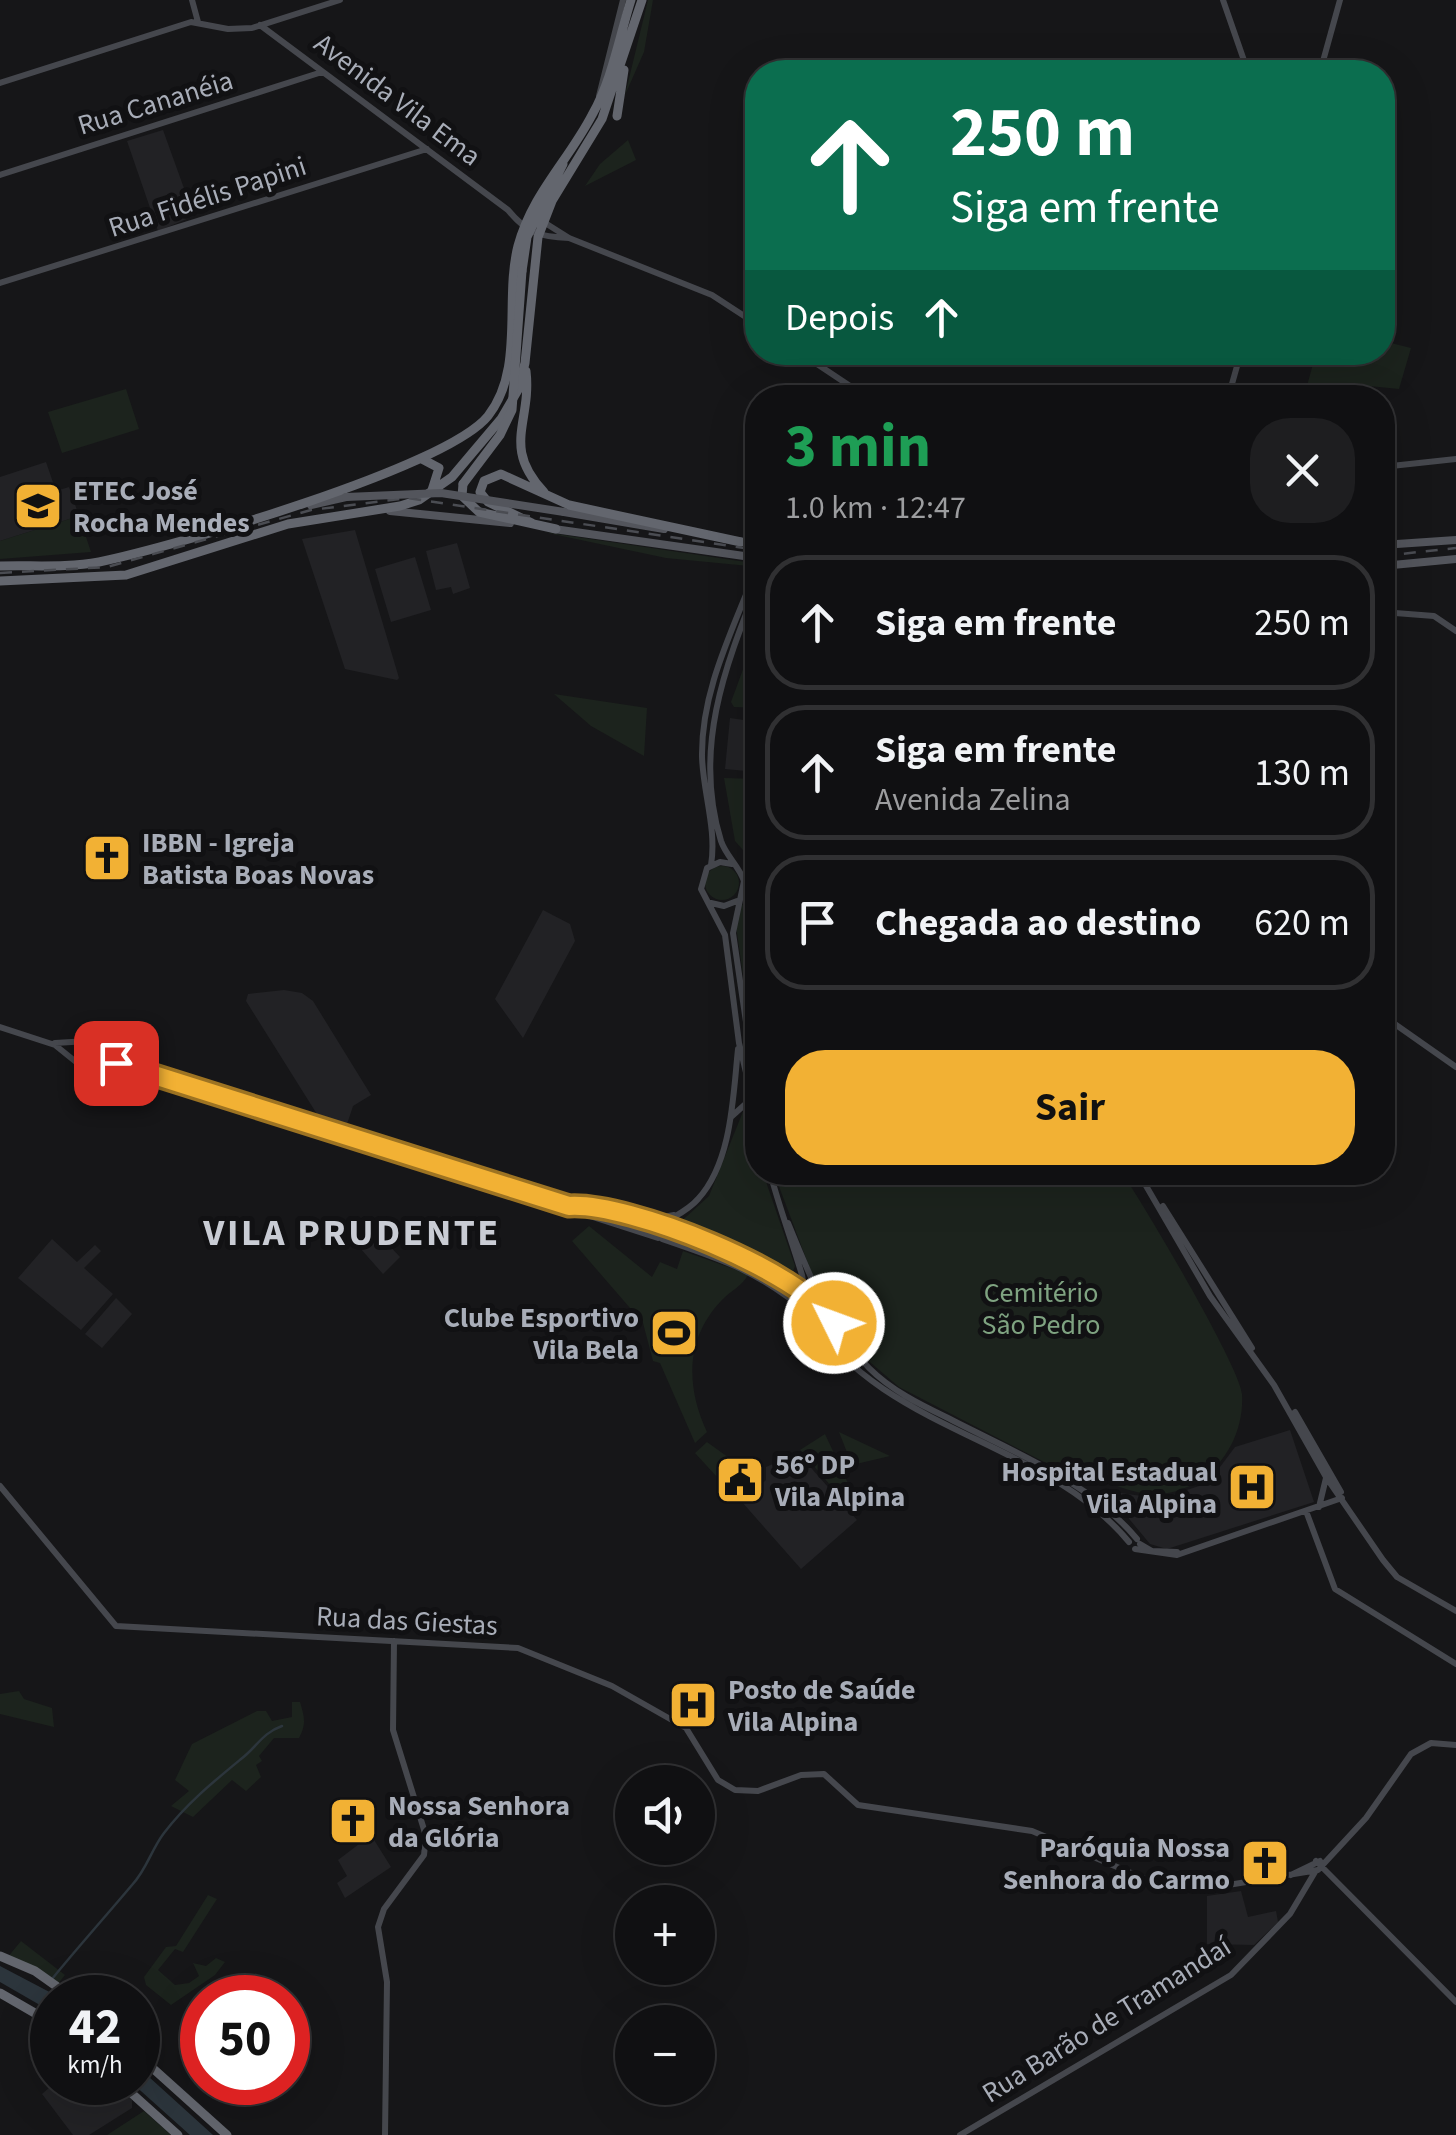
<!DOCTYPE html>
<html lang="pt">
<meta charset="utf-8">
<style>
body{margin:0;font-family:"Source Sans 3",sans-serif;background:#1e1e20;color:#f1f3f6;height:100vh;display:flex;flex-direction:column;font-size:38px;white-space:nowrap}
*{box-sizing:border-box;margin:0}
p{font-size:32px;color:#9c9d9f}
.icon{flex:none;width:55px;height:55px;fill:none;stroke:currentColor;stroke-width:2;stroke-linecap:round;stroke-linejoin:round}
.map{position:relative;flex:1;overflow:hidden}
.panel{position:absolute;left:745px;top:385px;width:650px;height:800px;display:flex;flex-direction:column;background:#101012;border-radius:40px;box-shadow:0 10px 40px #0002,0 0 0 2px #303032}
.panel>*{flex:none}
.top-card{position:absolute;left:745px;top:60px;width:650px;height:305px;border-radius:40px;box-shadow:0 10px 40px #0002,0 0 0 2px #303032;background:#0b6e4f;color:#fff;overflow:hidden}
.buttons{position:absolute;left:615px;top:1765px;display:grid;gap:20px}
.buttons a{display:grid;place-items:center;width:100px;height:100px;border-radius:50%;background:#101012;box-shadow:0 10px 40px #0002,0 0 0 2px #303032;font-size:50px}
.speed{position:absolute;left:30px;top:1975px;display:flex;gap:20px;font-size:50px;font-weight:700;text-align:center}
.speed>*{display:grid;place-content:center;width:130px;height:130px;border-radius:50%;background:#101012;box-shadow:0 10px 40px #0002,0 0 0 2px #303032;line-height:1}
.speed small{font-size:25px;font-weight:400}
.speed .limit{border:15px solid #d22;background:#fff;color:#111}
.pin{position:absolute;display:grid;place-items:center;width:85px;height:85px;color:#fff;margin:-42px;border-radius:20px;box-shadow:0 5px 15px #0006}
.me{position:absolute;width:110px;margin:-55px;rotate:312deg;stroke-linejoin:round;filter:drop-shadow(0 0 8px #0008)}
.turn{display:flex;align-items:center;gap:35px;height:210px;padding:0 40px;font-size:45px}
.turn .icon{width:130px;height:130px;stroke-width:2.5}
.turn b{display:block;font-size:70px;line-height:85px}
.then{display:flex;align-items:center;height:95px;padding:0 40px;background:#0003;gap:20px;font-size:38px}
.round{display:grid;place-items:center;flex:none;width:105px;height:105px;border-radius:40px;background:#1e1e20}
.head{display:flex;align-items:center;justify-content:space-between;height:170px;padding:0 40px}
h1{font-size:60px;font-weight:700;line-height:75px;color:#1e9e55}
.cta{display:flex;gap:20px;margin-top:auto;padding:20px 40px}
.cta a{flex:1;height:115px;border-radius:40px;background:#f2b134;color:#111;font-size:40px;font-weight:700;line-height:115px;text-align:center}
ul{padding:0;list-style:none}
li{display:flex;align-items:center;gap:30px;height:135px;margin:0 20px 15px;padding:0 20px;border:5px solid #303032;border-radius:40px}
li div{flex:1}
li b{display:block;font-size:38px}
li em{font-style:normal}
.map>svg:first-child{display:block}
</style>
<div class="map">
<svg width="1456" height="2135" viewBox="0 0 1456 2135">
<rect width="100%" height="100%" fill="#161618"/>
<path fill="#222225" d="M163 130 194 216 158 231 127 141Z
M46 462 56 491 69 487 79 516 0 541V477Z
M355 530 399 678 397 680 345 669 302 539Z
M457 543 470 588 453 594 451 587 436 590 426 551Z
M415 557 431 610 391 622 375 569Z
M730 718 757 722V772L725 769Z
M543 910 570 924 575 941 523 1038 495 999Z
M284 990 302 993 313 1001 371 1095 353 1106 346 1127 320 1119 246 1001 248 994Z
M52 1239 77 1262 95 1245 101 1251 84 1268 113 1294 81 1330 18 1278Z
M383 1239 400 1257 383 1274 360 1248Z
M116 1298 132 1314 102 1348 85 1334Z
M1290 1430 1314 1502 1167 1549 1150 1544 1106 1491 1156 1498 1172 1495 1208 1483 1235 1447Z
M798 1453 857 1520 801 1569 742 1502 766 1480V1467Z
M371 1835 391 1867 345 1898 337 1883 347 1876 338 1860Z
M1241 1891 1248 1917 1276 1911 1278 1922 1254 1945 1207 1944V1896Z
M52 2037V2082L113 2083 132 2100V2108L89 2135H73L42 2094 50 2087 30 2059Z"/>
<path fill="#1c231d" d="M648 0H653L644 52 625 95Z
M628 140 636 160 585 186 600 164Z
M1383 341 1411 348 1399 389 1369 386 1362 397H1304L1316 353 1382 352Z
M126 389 139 429 62 453 48 412Z
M79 516 91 552 0 559V541Z
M543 532 746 562 749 566 666 558Z
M757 631V708L734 707 731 702Z
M554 694 647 708 644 756 591 726Z
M724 778 757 779V866L735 841Z
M705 883a17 17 0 1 1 34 0a17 17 0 1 1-34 0Z
M757 892V1037L751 1031 735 919 739 908Z
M744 1109 751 1113 758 1172 763 1173 795 1266 791 1276 729 1246 675 1227 709 1196Z
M774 1173H1122C1143 1203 1240 1367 1242 1394 1244 1428 1228 1461 1200 1480 1160 1506 1124 1491 1085 1472L1083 1482 899 1387 864 1357 813 1277Z
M589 1226 652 1277 660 1262 677 1269 683 1251 748 1274C744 1285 730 1291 721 1301 685 1339 686 1387 707 1432L695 1443 660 1363 653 1361 643 1323 572 1241Z
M839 1432 890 1456 852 1465Z
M825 1434 861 1511 856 1515 800 1450Z
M707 1442 732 1460 717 1477 695 1453Z
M19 1691 24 1699 52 1708 54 1727 0 1714V1694Z
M292 1702H300C304 1716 307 1724 299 1738H274L259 1756 262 1761 256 1765 261 1777 246 1791 232 1780 193 1817 171 1806 189 1791 175 1780 192 1744 257 1711H266L272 1721 292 1717Z
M208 1895 217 1899 183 1952 175 1949 158 1970 175 1985 189 1983 199 1976 193 1963 206 1966 216 1958 225 1962 215 1975 171 2005 146 1985 144 1977 166 1947 176 1946Z
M21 1941 65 1975 57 1985 7 1958Z
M144 2111 171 2135H107Z"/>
<path fill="#2c353c" d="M0 1966 59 1997 52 1998V2012L0 1982Z
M138 2067 213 2135H190L132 2083 138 2082Z"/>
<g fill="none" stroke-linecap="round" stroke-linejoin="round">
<path stroke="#2c353c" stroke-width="2.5" d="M52 1979C79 1946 105 1917 132 1885 147 1869 151 1850 164 1833 186 1804 213 1782 241 1759 257 1747 262 1733 282 1726"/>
<path stroke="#45474d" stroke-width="6" d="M192 0 198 22
M1223 0 1248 72
M260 25 508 210C527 233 539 237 569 238
M1320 72 1340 0
M0 83 191 22 228 29 252 28 340 0
M599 96 623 0
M0 175 322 72
M542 221 569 238 712 295 758 325
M0 283 427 149
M799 352 868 398
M1228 398 1241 352
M1382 467 1456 459
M758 584C724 668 693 750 721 841 726 856 739 866 744 881L733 933 758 1104
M1382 612 1434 616 1456 631
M732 864 720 862 707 868 701 889 725 935 739 1043 758 1123
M711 865C717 830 703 792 702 757 701 691 732 632 755 572L753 558
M711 903 724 906 737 901
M1382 1015 1456 1067
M0 1027 55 1045 81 1066 93 1063 97 1050
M55 1043 88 1041 113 1062
M93 1063H116L658 1238
M731 1117 751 1099
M770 1172C779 1207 792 1241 802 1275 805 1288 801 1301 808 1313 882 1433 1043 1438 1129 1542
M1138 1172 1210 1296 1274 1385 1326 1477 1383 1560 1397 1577 1456 1611
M1163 1206 1252 1348
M574 1207 594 1208 660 1226
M676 1218 668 1229 745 1258 824 1307
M647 1220 674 1215
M788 1223C809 1274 829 1327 869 1368 891 1390 919 1404 946 1417 1013 1452 1088 1480 1137 1539
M656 1232a6 6 0 1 1 12 0a6 6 0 1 1-12 0Z
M660 1226C672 1217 688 1211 698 1199 732 1162 733 1096 738 1049
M662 1239C727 1261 758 1271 812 1316L820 1317 827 1310
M1295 1412 1341 1492
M0 1486 116 1626 518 1648 612 1686 686 1728 718 1780 735 1790 758 1791 801 1775 824 1774 858 1805 1032 1831 1162 1886 1204 1889 1318 1870 1366 1818 1411 1754 1431 1743 1456 1745
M1319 1507 1326 1478
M1306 1511 1335 1589 1456 1664
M1140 1544 1152 1551 1177 1552
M1135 1549 1177 1555 1342 1498
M1316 1861 1456 2002
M1291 1875 1320 1861
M385 2135 387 1982 378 1927 384 1909 424 1855 426 1836 393 1730 394 1641
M960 2135 1231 1975 1290 1914 1315 1872"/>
<path stroke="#53555c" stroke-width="8" d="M311 505 346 497
M390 511 510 523
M564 512 664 529
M554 529 758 558
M737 541 758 544
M1382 545 1456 540
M1382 566 1456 559"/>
<path stroke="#63666e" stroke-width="9" d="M617 116 624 70
M522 271 527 237 563 164
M526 371C532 422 501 447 544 492
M422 459 439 468 432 490
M463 484 462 496 479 512 556 529
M532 523 488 502 480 492 484 481 501 474 569 505 741 542
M0 566C32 565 67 568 99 562 172 547 446 468 488 416 525 369 504 300 518 246 532 194 568 161 592 115 612 80 619 38 631 0
M0 581 126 575 288 524 400 506 419 500 452 477 501 419 518 390 525 363 538 237 552 201 602 119 642 0
M0 1956 35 1971 73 1998
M0 1993 52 2023
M138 2055 227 2135
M119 2082 178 2135"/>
<path stroke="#4a4c52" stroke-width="2.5" stroke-dasharray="12 10" stroke-linecap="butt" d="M1382 556 1456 548
M0 573 107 567 311 510 407 498 758 550"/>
<path stroke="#53555c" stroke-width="8" d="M346 497 441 493 564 512"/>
<path stroke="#63666e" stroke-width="9" d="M463 484 500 435 512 410 522 271"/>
</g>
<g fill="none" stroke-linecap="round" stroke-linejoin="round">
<g stroke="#9d7322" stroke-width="25">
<path id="route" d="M116 1063 569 1206C628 1202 802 1271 834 1323"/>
</g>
<use href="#route" stroke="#f2b134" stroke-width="18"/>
</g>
<defs>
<g id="university-square" transform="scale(2.5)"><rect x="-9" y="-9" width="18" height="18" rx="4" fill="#f2b134" stroke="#111113"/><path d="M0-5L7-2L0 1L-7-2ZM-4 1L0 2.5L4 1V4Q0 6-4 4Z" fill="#111"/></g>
<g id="church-square" transform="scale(2.5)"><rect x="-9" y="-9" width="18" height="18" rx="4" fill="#f2b134" stroke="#111113"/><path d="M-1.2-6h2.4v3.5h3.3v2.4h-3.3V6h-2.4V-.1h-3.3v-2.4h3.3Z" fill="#111"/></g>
<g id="stadium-square" transform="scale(2.5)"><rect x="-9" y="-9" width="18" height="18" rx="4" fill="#f2b134" stroke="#111113"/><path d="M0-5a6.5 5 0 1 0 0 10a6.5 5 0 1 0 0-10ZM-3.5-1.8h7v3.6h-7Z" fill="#111"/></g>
<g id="civic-square" transform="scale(2.5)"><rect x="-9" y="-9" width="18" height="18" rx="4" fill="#f2b134" stroke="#111113"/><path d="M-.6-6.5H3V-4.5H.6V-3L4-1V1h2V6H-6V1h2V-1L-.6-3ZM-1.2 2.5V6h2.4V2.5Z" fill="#111"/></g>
<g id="hospital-square" transform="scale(2.5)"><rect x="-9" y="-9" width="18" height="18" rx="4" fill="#f2b134" stroke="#111113"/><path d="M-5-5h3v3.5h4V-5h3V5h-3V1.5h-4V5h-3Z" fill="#111"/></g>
</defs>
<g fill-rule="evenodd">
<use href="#university-square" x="38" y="506"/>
<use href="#church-square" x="107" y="858"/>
<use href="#stadium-square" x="674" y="1333"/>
<use href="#civic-square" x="740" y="1480"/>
<use href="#hospital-square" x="1252" y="1487"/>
<use href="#hospital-square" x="693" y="1705"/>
<use href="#church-square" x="353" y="1821"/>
<use href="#church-square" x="1265" y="1863"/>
</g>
<g text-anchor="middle" stroke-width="10" stroke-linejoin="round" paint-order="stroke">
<g font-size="28" fill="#a8adb8" stroke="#111113">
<text transform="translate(398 99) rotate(37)" y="10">Avenida Vila Ema</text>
<text transform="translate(155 102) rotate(-17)" y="10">Rua Cananéia</text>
<text transform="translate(207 196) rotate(-18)" y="10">Rua Fidélis Papini</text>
<text transform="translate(407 1620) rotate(3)" y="10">Rua das Giestas</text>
<text transform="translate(1106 2019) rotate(-32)" y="10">Rua Barão de Tramandaí</text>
</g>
<g font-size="28" font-weight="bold" fill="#a8adb8" stroke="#111113" text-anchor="start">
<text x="73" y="500">ETEC José<tspan x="73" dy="32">Rocha Mendes</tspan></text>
<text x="142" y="852">IBBN - Igreja<tspan x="142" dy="32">Batista Boas Novas</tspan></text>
<text x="639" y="1327" text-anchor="end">Clube Esportivo<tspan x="639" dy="32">Vila Bela</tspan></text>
<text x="775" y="1474">56º DP<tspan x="775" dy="32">Vila Alpina</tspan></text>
<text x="1217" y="1481" text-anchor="end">Hospital Estadual<tspan x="1217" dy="32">Vila Alpina</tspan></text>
<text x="728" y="1699">Posto de Saúde<tspan x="728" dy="32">Vila Alpina</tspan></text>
<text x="388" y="1815">Nossa Senhora<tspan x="388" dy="32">da Glória</tspan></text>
<text x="1230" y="1857" text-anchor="end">Paróquia Nossa<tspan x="1230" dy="32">Senhora do Carmo</tspan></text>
</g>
<g font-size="28" fill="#7fa381" stroke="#111113">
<text x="1041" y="1302">Cemitério<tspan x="1041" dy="32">São Pedro</tspan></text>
</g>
<g font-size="38" font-weight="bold" letter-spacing="2.5" fill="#c9ccd4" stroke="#111113">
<text x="352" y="1245">VILA PRUDENTE</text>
</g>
</g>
</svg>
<div class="buttons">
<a><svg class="icon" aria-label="sound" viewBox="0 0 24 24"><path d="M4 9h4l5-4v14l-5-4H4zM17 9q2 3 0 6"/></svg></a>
<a>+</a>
<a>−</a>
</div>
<div class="speed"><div>42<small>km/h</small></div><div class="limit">50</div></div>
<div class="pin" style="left:116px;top:1063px;background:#d93025"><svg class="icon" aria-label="arrive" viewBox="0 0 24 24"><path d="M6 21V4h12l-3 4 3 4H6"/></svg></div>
<svg class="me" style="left:834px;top:1323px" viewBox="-20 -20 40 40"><circle r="17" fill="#f2b134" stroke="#fff" stroke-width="3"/><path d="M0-11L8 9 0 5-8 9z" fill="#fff"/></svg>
<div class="top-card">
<div class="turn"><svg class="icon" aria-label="ahead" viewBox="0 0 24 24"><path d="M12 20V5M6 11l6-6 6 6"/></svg><div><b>250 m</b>Siga em frente</div></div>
<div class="then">Depois<svg class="icon" aria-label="ahead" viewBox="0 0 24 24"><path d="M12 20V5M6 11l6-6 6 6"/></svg></div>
</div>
<section class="panel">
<div class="head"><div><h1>3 min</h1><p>1.0 km · 12:47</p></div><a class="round"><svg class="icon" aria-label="close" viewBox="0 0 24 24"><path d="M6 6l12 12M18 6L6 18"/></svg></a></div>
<ul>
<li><svg class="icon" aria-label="ahead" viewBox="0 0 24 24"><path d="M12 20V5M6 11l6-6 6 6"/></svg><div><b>Siga em frente</b></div><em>250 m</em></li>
<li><svg class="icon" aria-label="ahead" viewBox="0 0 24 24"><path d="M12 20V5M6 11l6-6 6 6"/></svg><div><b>Siga em frente</b><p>Avenida Zelina</p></div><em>130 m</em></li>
<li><svg class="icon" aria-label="arrive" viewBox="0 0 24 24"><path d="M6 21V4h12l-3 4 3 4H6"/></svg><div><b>Chegada ao destino</b></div><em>620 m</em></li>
</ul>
<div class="cta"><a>Sair</a></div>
</section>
</div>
